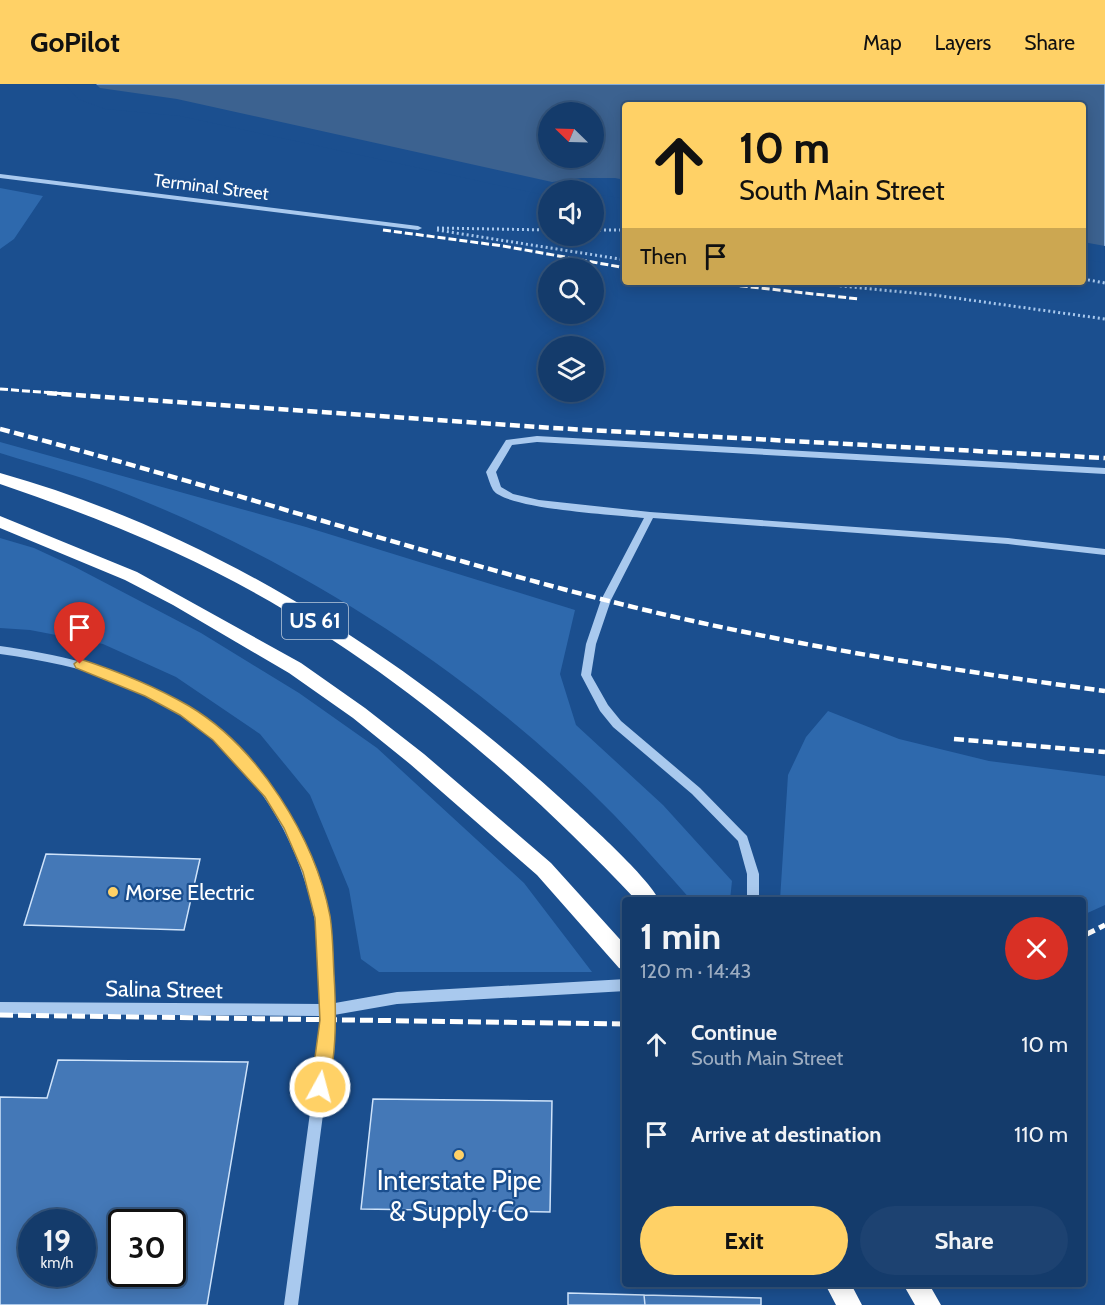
<!DOCTYPE html>
<meta charset="utf-8">
<style>
body{margin:0;font-family:Cabin,sans-serif;background:#1d4271;color:#f1f3f6;height:100vh;display:flex;flex-direction:column;font-size:22px;white-space:nowrap}
*{box-sizing:border-box;margin:0}
p{font-size:20px;color:#9dadc1}
.icon{flex:none;width:33px;height:33px;fill:none;stroke:currentColor;stroke-width:2;stroke-linecap:round;stroke-linejoin:round}
.map{position:relative;flex:1;overflow:hidden}
.sheet{position:absolute;left:622px;top:813px;width:464px;height:390px;display:flex;flex-direction:column;background:#143b6b;border-radius:6px;box-shadow:0 3px 15px #0003,0 0 0 2px #33557e}
.sheet>*{flex:none}
.top-card{position:absolute;left:622px;top:18px;width:464px;height:183px;border-radius:6px;box-shadow:0 3px 15px #0003,0 0 0 2px #33557e;background:#ffd166;color:#111;overflow:hidden}
.needle{width:39px;rotate:293deg}
.buttons{position:absolute;left:538px;top:18px;display:grid;gap:12px}
.buttons a{display:grid;place-items:center;width:66px;height:66px;border-radius:50%;background:#143b6b;box-shadow:0 3px 15px #0003,0 0 0 2px #33557e;font-size:30px}
.speed{position:absolute;left:18px;top:1125px;display:flex;gap:12px;font-size:30px;font-weight:700;text-align:center}
.speed>*{display:grid;place-content:center;width:78px;height:78px;border-radius:50%;background:#143b6b;box-shadow:0 3px 15px #0003,0 0 0 2px #33557e;line-height:1}
.speed small{font-size:15px;font-weight:400}
.speed .limit{border:3px solid #111;border-radius:9px;background:#fff;color:#111}
.pin{position:absolute;display:grid;place-items:center;width:51px;height:51px;color:#fff;margin:-62px -26px;border-radius:50% 50% 50% 0;rotate:-45deg;box-shadow:0 0 6px #0007}
.pin .icon{rotate:45deg}
.me{position:absolute;width:66px;margin:-33px;rotate:7deg;stroke-linejoin:round;filter:drop-shadow(0 0 4px #0008)}
.turn{display:flex;align-items:center;gap:21px;height:126px;padding:0 18px;font-size:27px}
.turn .icon{width:78px;height:78px;stroke-width:2.5}
.turn b{display:block;font-size:42px;line-height:51px}
.then{display:flex;align-items:center;height:57px;padding:0 18px;background:#0003;gap:12px;font-size:22px}
.round{display:grid;place-items:center;flex:none;width:63px;height:63px;border-radius:32px;background:#1d4271}
.summary{display:flex;align-items:center;justify-content:space-between;height:102px;padding:0 18px}
h1{font-size:36px;font-weight:800;line-height:45px}
.action{display:flex;gap:12px;margin-top:auto;padding:12px 18px}
.action a{flex:1;height:69px;border-radius:36px;background:#ffd166;color:#111;font-size:24px;font-weight:800;line-height:69px;text-align:center}
.action a+a{background:#1d4271;color:#f1f3f6}
ul{padding:0;list-style:none}
li{display:flex;align-items:center;gap:18px;height:90px;padding:0 18px}
li div{flex:1}
li b{display:block;font-size:22px}
li em{font-style:normal}
header{display:flex;align-items:center;gap:36px;box-sizing:border-box;height:84px;padding:0 30px;background:#ffd166;color:#111}
header strong{font-size:28px}
nav{display:flex;gap:33px;margin-inline-start:auto;font-size:21px}
.map>svg:first-child{display:block}
</style>
<header>
<strong>GoPilot</strong>
<nav><a>Map</a><a>Layers</a><a>Share</a></nav>
</header>
<div class="map">
<svg width="1105" height="1221" viewBox="0 0 1105 1221">
<rect width="100%" height="100%" fill="#1b4f8f"/>
<path fill="#2e69ad" d="M0 104 43 112 14 155 0 165Z
M0 358 306 443 575 526 560 590 576 641 663 721 732 797 730 816H691C666 788 641 759 615 732 480 594 312 485 134 413 91 395 45 383 0 369Z
M0 454 34 464 75 483 201 549 299 609 377 664 524 799 592 888H379L361 875 349 805 310 711 260 650 176 593 103 560 30 546 0 544Z
M828 627 899 655 989 677 1105 692V821L1083 831V816H780L788 691 806 653Z"/>
<path fill="#3c6290" stroke="#9cc4f0" stroke-width="1.5" fill-rule="evenodd" d="M68 0H1105V176L1083 172V21H626L625 112 594 106H549ZM549 28H594V74H549Z"/>
<path fill="#1b4f8f" d="M65 0H96L100 4 177 15 552 98 581 94H615L625 96 626 115 594 110V106H549V111L539 110 180 32 105 25 78 15Z
M1083 158 1105 162V179L1083 175Z"/>
<path fill="#4478b7" stroke="#cfe3fa" stroke-width="1.5" fill-rule="evenodd" d="M46 770 200 775 184 846 24 841Z
M58 976 248 978 207 1221H0V1013L47 1014ZM32 1138H82V1190H32ZM122 1138H172V1190H122Z
M373 1015 552 1017 550 1128 361 1125Z
M568 1209 644 1211 645 1221H568Z
M644 1211 761 1214V1221H645Z"/>
<g fill="none" stroke-linecap="round" stroke-linejoin="round">
<path stroke="#a9c9ee" stroke-width="3" stroke-dasharray="2 3" stroke-linecap="butt" d="M437 144 549 146
M437 146 626 176
M594 146H626
M1083 195 1105 199
M800 198 934 211 1105 235"/>
<path fill="#a9c9ee" fill-rule="evenodd" d="M0 90 418 142 422 144 418 146 0 94Z
M537 352 1105 384V390L537 358 512 361 496 388 501 403 513 410 539 416 650 428 1008 454 1105 465V471L1008 460 653 434 611 516 596 560 591 591 608 621 621 637 700 704 747 752 759 790V816H747V790L738 757 692 710 613 643 600 627 581 591 586 560 601 516 644 434C617 431 506 425 493 406 490 401 488 393 486 388L506 356Z
M0 562C56 570 111 582 161 609 276 671 336 791 335 919L397 908 626 895V907L397 920 334 931 332 962 298 1221H284L319 962 322 932 0 930V918L322 920C325 779 256 656 124 600 84 584 42 576 0 570Z"/>
<path fill="#fff" fill-rule="evenodd" d="M0 389C213 449 406 573 568 721 589 740 648 793 659 816H636C503 675 351 549 174 468 117 442 59 420 0 400Z
M0 432 137 488 301 579 365 624 424 670 551 779 626 862V886L619 884 537 791 410 680 353 634 289 589 173 521 125 496 0 444Z
M825 1200H851L862 1221H836Z
M903 1200H929L941 1221H915Z"/>
<path stroke="#fff" stroke-width="3" stroke-dasharray="8 3" stroke-linecap="butt" d="M383 146 503 162 626 184
M707 198 859 215
M0 305 67 310"/>
<path stroke="#fff" stroke-width="4.5" stroke-dasharray="10 4.5" stroke-linecap="butt" d="M47 309 552 344 1105 374
M0 345C203 398 402 464 605 516 769 558 937 584 1105 607
M954 655 1105 668"/>
<path stroke="#fff" stroke-width="5" stroke-dasharray="13 5" stroke-linecap="butt" d="M1083 852 1105 841
M0 931 626 940"/>
</g>
<path fill="#ffd166" stroke="#a68842" stroke-width="1.5" d="M80 575C117 587 156 603 189 622 258 663 315 754 330 832 333 851 333 872 334 891 336 924 338 978 325 1009L320 1011 314 1009 311 1003 320 936 315 834 303 788 284 744 265 713 213 656 180 631 145 612 76 584 74 580Z"/>
<g fill="#ffd166" stroke="#1b4f8f" stroke-width="2">
<circle cx="113" cy="808" r="6"/>
<circle cx="459" cy="1071" r="6"/>
</g>
<g text-anchor="middle" stroke-width="4.5" stroke-linejoin="round" paint-order="stroke">
<g font-size="18" fill="#fff" stroke="#1b4f8f">
<text transform="translate(211 103) rotate(7)" y="6">Terminal Street</text>
</g>
<rect fill="#1b4f8f" stroke="#bbcadd" stroke-width="1.5" x="282" y="519" width="66" height="36" rx="4.5"/>
<g font-size="21" font-weight="bold" fill="#fff">
<text x="315" y="544">US 61</text>
</g>
<g font-size="22" fill="#fff" stroke="#1b4f8f" text-anchor="start">
<text x="125" y="816">Morse Electric</text>
</g>
<g font-size="22" fill="#fff" stroke="#1b4f8f">
<text transform="translate(164 905) rotate(1)" y="8">Salina Street</text>
</g>
<g font-size="27" fill="#fff" stroke="#1b4f8f">
<text x="459" y="1106">Interstate Pipe<tspan x="459" dy="31">&amp; Supply Co</tspan></text>
</g>
</g>
</svg>
<div class="buttons">
<a><svg class="needle" viewBox="-14 -14 28 28"><path d="M0-13l5 13h-10z" fill="#e53935"/><path d="M0 13l5-13h-10z" fill="#9dadc1"/></svg></a>
<a><svg class="icon" aria-label="sound" viewBox="0 0 24 24"><path d="M4 9h4l5-4v14l-5-4H4zM17 9q2 3 0 6"/></svg></a>
<a><svg class="icon" aria-label="search" viewBox="0 0 24 24"><circle cx="10" cy="10" r="6"/><path d="M15 15l6 6"/></svg></a>
<a><svg class="icon" aria-label="layers" viewBox="0 0 24 24"><path d="M12 4l9 5-9 5-9-5zM3 14l9 5 9-5"/></svg></a>
</div>
<div class="speed"><div>19<small>km/h</small></div><div class="limit">30</div></div>
<div class="pin" style="left:80px;top:580px;background:#d93025"><svg class="icon" aria-label="arrive" viewBox="0 0 24 24"><path d="M6 21V4h12l-3 4 3 4H6"/></svg></div>
<svg class="me" style="left:320px;top:1003px" viewBox="-20 -20 40 40"><circle r="17" fill="#ffd166" stroke="#fff" stroke-width="3"/><path d="M0-11L8 9 0 5-8 9z" fill="#fff"/></svg>
<div class="top-card">
<div class="turn"><svg class="icon" aria-label="ahead" viewBox="0 0 24 24"><path d="M12 20V5M6 11l6-6 6 6"/></svg><div><b>10 m</b>South Main Street</div></div>
<div class="then">Then<svg class="icon" aria-label="arrive" viewBox="0 0 24 24"><path d="M6 21V4h12l-3 4 3 4H6"/></svg></div>
</div>
<section class="sheet">
<div class="summary"><div><h1>1 min</h1><p>120 m · 14:43</p></div><a class="round" style="background:#d93025;color:#fff"><svg class="icon" aria-label="close" viewBox="0 0 24 24"><path d="M6 6l12 12M18 6L6 18"/></svg></a></div>
<ul>
<li><svg class="icon" aria-label="ahead" viewBox="0 0 24 24"><path d="M12 20V5M6 11l6-6 6 6"/></svg><div><b>Continue</b><p>South Main Street</p></div><em>10 m</em></li>
<li><svg class="icon" aria-label="arrive" viewBox="0 0 24 24"><path d="M6 21V4h12l-3 4 3 4H6"/></svg><div><b>Arrive at destination</b></div><em>110 m</em></li>
</ul>
<div class="action"><a>Exit</a><a>Share</a></div>
</section>
</div>
